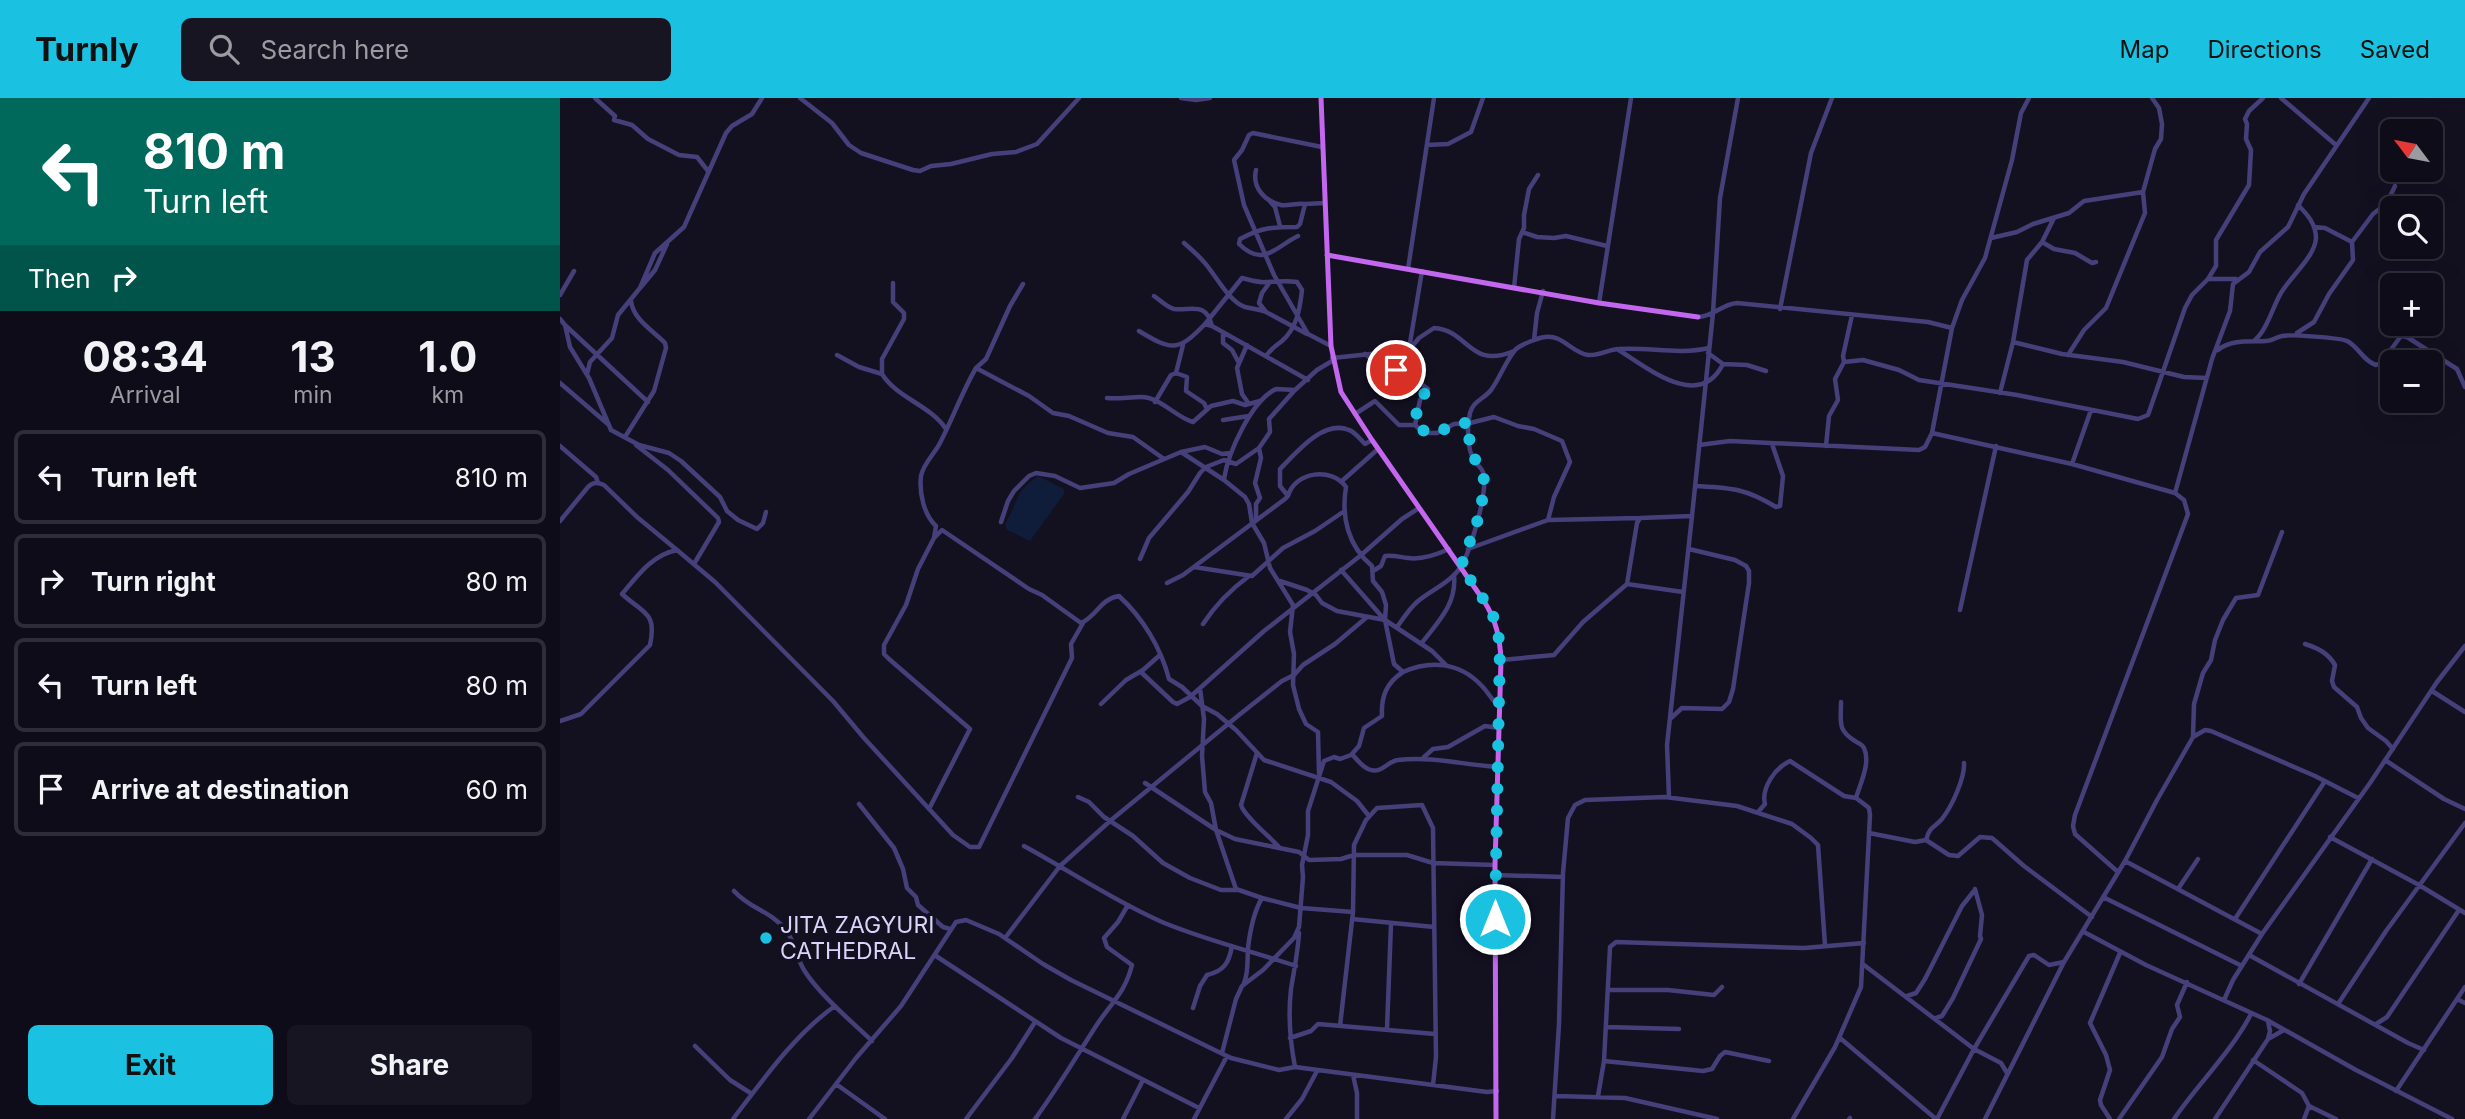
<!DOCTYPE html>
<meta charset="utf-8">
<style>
body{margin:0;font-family:Inter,sans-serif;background:#171521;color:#f1f3f6;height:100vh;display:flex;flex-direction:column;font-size:26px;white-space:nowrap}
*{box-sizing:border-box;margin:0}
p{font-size:23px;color:#9b9ba2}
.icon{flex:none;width:38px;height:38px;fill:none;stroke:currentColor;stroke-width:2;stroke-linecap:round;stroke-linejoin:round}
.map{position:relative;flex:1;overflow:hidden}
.panel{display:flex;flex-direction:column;background:#0e0c18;width:560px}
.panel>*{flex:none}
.top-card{background:#00695c;color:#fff;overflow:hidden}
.needle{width:46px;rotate:302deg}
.controls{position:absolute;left:1820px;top:21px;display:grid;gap:14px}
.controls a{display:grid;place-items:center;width:63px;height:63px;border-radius:10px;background:#0e0c18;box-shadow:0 7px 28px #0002,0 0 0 2px #2e2c37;font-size:35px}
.pin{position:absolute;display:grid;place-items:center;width:60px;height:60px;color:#fff;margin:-30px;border:4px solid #fff;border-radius:50%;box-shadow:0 2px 7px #0007}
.me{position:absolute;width:77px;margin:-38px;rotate:0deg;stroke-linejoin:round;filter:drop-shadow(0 0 5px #0008)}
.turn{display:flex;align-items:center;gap:24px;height:147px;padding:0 28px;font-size:32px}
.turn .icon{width:91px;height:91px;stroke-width:2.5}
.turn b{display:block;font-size:49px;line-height:60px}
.then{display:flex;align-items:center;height:66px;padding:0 28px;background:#0003;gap:14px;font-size:26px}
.eta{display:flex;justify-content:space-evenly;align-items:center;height:119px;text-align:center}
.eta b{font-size:42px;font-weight:700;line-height:49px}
.cta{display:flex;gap:14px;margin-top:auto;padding:14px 28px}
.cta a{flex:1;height:80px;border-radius:10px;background:#1ac1e0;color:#111;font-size:28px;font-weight:700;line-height:80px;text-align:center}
.cta a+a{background:#171521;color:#f1f3f6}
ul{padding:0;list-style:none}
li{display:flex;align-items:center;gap:21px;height:94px;margin:0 14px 10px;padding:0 14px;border:4px solid #2e2c37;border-radius:10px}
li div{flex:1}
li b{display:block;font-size:26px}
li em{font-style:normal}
header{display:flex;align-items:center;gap:42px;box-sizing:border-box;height:98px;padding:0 35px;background:#1ac1e0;color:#111}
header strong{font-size:33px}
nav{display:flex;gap:38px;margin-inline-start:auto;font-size:24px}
.search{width:490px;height:63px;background:#171521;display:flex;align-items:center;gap:18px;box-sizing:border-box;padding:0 24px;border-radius:10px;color:#9b9ba2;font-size:26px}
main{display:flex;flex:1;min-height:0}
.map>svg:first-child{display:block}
</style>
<header>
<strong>Turnly</strong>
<div class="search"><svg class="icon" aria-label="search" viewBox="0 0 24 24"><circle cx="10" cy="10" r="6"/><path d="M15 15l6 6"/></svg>Search here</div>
<nav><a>Map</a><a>Directions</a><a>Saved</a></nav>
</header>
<main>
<section class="panel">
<div class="top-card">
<div class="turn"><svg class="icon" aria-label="left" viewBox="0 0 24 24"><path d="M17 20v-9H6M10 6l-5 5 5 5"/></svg><div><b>810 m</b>Turn left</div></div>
<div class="then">Then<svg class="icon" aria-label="right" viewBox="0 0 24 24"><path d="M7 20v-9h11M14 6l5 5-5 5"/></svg></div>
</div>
<div class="eta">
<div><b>08:34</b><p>Arrival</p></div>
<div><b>13</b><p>min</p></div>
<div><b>1.0</b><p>km</p></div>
</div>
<ul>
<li><svg class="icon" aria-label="left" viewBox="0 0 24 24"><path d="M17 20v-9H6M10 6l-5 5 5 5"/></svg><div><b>Turn left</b></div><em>810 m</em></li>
<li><svg class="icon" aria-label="right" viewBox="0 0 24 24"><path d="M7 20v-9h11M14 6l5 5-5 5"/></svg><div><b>Turn right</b></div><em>80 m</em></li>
<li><svg class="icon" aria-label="left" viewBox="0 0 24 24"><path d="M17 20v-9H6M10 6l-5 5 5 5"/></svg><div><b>Turn left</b></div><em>80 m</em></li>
<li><svg class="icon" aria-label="arrive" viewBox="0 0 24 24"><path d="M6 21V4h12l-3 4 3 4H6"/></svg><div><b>Arrive at destination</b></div><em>60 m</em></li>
</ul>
<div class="cta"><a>Exit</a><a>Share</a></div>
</section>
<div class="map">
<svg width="1905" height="1021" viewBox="0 0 1905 1021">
<rect width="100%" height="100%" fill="#131020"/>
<path fill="#0f1c3a" d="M478 378 504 391V396L470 443 447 432 445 426C459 404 453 395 478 378Z"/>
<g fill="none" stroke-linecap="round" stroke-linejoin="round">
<path stroke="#45407a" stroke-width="4.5" d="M35 0 55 18 54 22 72 27 88 41 119 57 137 59 148 73
M240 0 272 25 289 47 301 55 353 72 360 73 371 68 391 66 432 56 456 54 477 46 519 0
M621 0 636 2 650 0
M1721 0 1776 47
M867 47 888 46 911 34 923 0
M762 49 693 35 689 37 682 52 674 62 684 107 714 177 748 236 771 248
M696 72C692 89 704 103 721 107 728 108 737 105 745 106
M708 101 715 109 720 128
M1754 129 1765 130 1792 144
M962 134 977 139 994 140 1006 138 1047 148
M738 138C715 149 704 170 679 146L680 141C702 129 713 129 737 129L740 126 745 106 765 105
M1431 140 1457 134 1473 126 1509 115 1524 103 1583 94
M1482 144 1494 151 1515 155 1532 165 1536 164
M624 145C631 151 638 157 644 164 655 176 669 204 685 209 692 211 699 211 706 214
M848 171 874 0
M1648 181 1656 168V142L1689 87 1691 52 1686 41 1687 26 1685 21 1689 13 1703 0
M710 184 702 195 699 205 706 214 747 236
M333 185V204L344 215V221L322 261V276C337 300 370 307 386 331
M463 186 450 208 426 261 416 270 469 298 493 315 509 318 548 335 573 339 604 361
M81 189 95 172 107 146
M954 190 959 141 964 130V117L969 91 978 77
M0 197 14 173
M594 198C600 202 606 209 614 211 631 213 646 203 652 228
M1871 203 1875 195 1871 175
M1039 205 1071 0
M1220 211 1251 55 1272 0
M1292 217 1283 258 1284 264 1303 262 1339 272 1359 282 1457 297 1578 321 1588 317 1625 210 1632 197 1648 181H1676
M1138 219C1153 219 1162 206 1177 205L1368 224 1392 230
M0 221 5 227 10 249 29 280 51 332 79 347 109 355 121 363 160 399 167 413 178 422 197 431 203 425 206 414
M645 226 682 180C690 182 698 185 706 184 717 184 725 182 737 184L742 192C740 210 737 230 722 243 715 248 711 251 706 258
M6 228 88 304
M579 233C612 253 618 254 645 226L652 228 748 282
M663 235V245L672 252 679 265
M1737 235 1754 224 1769 196 1793 162 1792 144 1813 116 1827 105 1835 88
M1842 238 1851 226
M974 242 977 215 983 193
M1695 242C1707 232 1713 208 1721 195 1730 179 1755 159 1756 140 1756 126 1747 116 1738 107
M1453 244 1502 256 1563 264 1624 279 1647 280
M623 247 616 275 627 279 626 293 644 305 647 311
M687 247 677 270 682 296 689 306
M849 251 862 173
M1057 251C1087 269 1139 314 1163 266L1187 267 1206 273
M1658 252C1671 241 1690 244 1706 243 1712 243 1716 239 1722 238 1729 236 1781 240 1787 243 1799 249 1803 263 1816 267L1821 265 1841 238 1847 239 1897 271 1905 289
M1148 255 1163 266
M805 256 819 267 832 270 841 276 856 282 868 291 860 302 855 327
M277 257 299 269 322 276
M1508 257 1524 232 1546 210 1585 115 1583 94 1595 51 1601 41 1602 26 1599 10 1592 0
M772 260 849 252 859 240 874 230C909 232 909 272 954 253
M27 276 30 264 52 240 58 217 80 190 95 155 124 129 166 35 172 28 192 16 202 0
M0 285 49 327
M1440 295 1453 244 1467 162 1482 144 1494 120
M547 300C558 301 570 299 581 299 601 299 615 319 633 324L651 308 673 303 685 307 700 303
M595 304 611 277 616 275
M795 316 815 303 839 327H855L864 335H877L894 326 910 325 934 319 958 328 974 331 1002 343 1010 364 994 399 988 422
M663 322 689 318
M1372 335 1512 366 1615 395
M65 339 94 293 106 250 105 245C92 232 73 221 71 203
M76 347 108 372 158 420 159 424 134 466
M1139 347 1170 343 1359 352 1365 349 1372 335 1392 230 1402 202 1425 160 1452 62 1461 15 1469 0
M0 348 36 379 38 385
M1266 348 1269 318 1278 302 1275 281 1284 264
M621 354 664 382 685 399 689 406 692 425 704 445 710 470 733 507 730 534 734 556 733 587 739 611 746 626 758 634 759 675
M1512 366 1531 312
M664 381C668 355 691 303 716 291L735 292 757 272 772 263
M782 383 818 351
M1136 388C1171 390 1185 390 1216 409L1220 408 1223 378 1212 346
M728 398C735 373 772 369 786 389 781 419 788 448 812 468L813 483 822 494 826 507 825 522 834 566 843 574C870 562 899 564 921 587 928 594 932 602 939 609
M696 422V406L700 400 695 385 701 360 699 350 710 334 709 321 734 293
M0 423 28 389C33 384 37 384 44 387L77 419 117 452
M441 424 448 403 454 393 469 378 476 375 495 378 520 390 554 385 569 376 621 354 645 349 662 356 670 355
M374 440 382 432 469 491 482 497 521 525C537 518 540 501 559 498 583 520 601 550 609 581L622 589 642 608 657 616 676 632 704 662 771 684 797 703 809 718
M908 451 988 422 1080 420
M580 461 589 440 628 394 640 375 646 369 664 362 676 366 699 350
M634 469 692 478 723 450 755 433 783 414
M781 472 824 521
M813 473 821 468 825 458C834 457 839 459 848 460 862 462 876 457 889 451
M720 483 747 492 756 497 762 505 777 513 825 522 872 553 886 567
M607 485 623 477 725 401 728 398 720 388V371C736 355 763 321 789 332 795 334 800 341 805 346L812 342
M1067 486 1123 494
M1400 512 1436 348
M643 526C656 506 670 492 689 478
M837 529C843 521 849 511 857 504 871 492 892 484 902 467 911 450 929 392 923 374 921 369 916 366 914 362 907 352 907 327 910 315 913 303 924 301 931 292 940 280 946 262 956 251 962 246 978 240 985 239 1002 236 1012 255 1028 257 1040 258 1049 251 1059 251 1090 249 1118 257 1149 250
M861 546C878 524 897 506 894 477
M1745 546C1758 550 1768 555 1775 567L1772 583 1774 589 1797 609 1801 620 1808 630 1826 643 1833 651
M941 562 994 557 1023 524 1067 486 1077 425 1080 420 1132 418 1153 215 1160 100 1178 0
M582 575 613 604 617 606 630 599 704 533 800 458 842 421 859 410
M640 590 644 621 642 658 645 694 651 705 656 732 676 791 702 800C693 815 690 833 688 850 687 862 689 873 684 885
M1872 593 1905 614
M1281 604C1281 624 1277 632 1295 643 1299 646 1302 646 1304 650 1311 665 1300 686 1296 700
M541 606 566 582 583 572 600 557
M1110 621 1122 610 1162 611 1169 604 1173 591 1189 485V473L1186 468 1175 462 1129 451
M0 623 21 616 90 547C97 514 84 516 62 496 78 477 92 457 117 452L155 484 273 603 304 640 393 737 410 749H419L512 560 511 546 523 525
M1633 638 1634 606 1643 575 1651 562 1655 542 1663 522 1676 500 1698 497 1722 434
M697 655 681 707C684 718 709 738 719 749
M792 656C796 661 802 668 808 671 822 677 827 663 838 662 872 658 904 667 938 669
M864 659 873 651 888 649 925 628 939 630
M1825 662 1884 701 1905 711
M585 685 656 732 675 741 739 754 749 762 781 761 794 757H847L873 765 935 767
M518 699 529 704 544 719 573 738 603 765 630 780 661 792H677
M1109 699 1107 647 1132 418
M299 706 334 750 343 771 347 790 356 799 358 807 383 829 390 831
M369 711 410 631 329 561 324 556V547L346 507 358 471 374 440 376 428C364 417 359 395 361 378 363 366 375 355 380 345 393 320 402 294 416 270
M1198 714 1205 706C1201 690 1215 670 1230 663L1284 698 1296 700 1304 706 1309 710 1310 717 1301 889 1275 949 1233 1021
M1309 735 1355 744 1366 742 1389 757 1398 758 1420 739 1432 740 1464 768 1532 819
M1770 739 1859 787 1905 815
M1366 742C1370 728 1373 731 1382 721 1392 708 1405 680 1404 665
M464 748C510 773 554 803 602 824 645 842 691 853 736 868
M1565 763 1702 836
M1558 774 1515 736 1513 728 1515 717 1628 416 1624 402 1615 395 1652 261 1670 213 1673 186 1689 174 1700 154 1728 129 1744 96 1809 0
M935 777 1003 779
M1618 791 1638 761
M174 793C191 812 210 812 226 832 235 844 236 859 244 872 258 895 292 924 312 943
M1543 799 1682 868
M702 800 741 810 793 814
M792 821 874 829
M1675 821 1765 683
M1524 834 1586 867 1707 922 1796 972 1892 1021
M445 840 500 768 550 723 679 617 722 583 734 577 743 567 775 546 807 519
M1689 857 1848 945 1864 952
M376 858 501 940 639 1010
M1304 867 1414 951 1441 965 1447 975
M1739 886 1812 761
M1048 892H1108L1154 897 1162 889
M1347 898 1356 895 1365 881 1402 808 1414 793
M1897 901 1905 905
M1664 902 1673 882 1702 836 1810 685 1877 584 1905 548
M1778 906 1826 833 1905 725
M633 910 640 888 647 877C664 873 669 865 672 848
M1376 920 1382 918 1393 900 1421 841 1420 838 1422 817 1415 791
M1816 926 1827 919 1899 812
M780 928 793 814 794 747 806 722 817 710 862 707 873 730 876 959 873 987
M1047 929 1119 931
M827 931 831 826
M730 940 751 933 758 926 875 936
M1280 940 1376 1021
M1708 941 1724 932
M135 948 170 982 192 996
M662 955 676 901 682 888 703 872 734 840 739 829 743 779 742 767 748 737V713L764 663 774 659 780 661 791 657 799 648 804 630 822 618C821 599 826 585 843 574
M1693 962 1742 995 1749 1008 1744 1021
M1044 963 1143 973 1152 971 1160 958 1165 954 1209 963
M735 969C730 943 728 917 731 891 734 872 738 854 739 835
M793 977 797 995V1021
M276 986 325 1021
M1836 993 1905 889
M996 998 1065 1000 1157 1021
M1038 998 1044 963 1050 849 1056 844 1244 850 1304 845
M1749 1008 1776 1021
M173 1021C202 983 236 935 275 908
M249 1021 296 960 341 908 396 824 406 822 439 836 483 866 511 882 671 960 719 972 735 969 927 994 937 993
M406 1021 452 960 475 924
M475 1021C497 991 516 959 536 928 551 905 565 895 572 867L547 849 544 840 558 824 568 807
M563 1021 583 982
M634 1021 667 958
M726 1021 742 1001 757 973
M993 1021 999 926 1003 775 1008 720 1015 707 1025 702 1105 699 1177 708 1232 726 1251 740 1258 747 1265 847
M1289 1021 1290 1020
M1377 1021 1414 951 1469 858 1474 857 1489 867 1504 864
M1425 1021 1504 864 1565 763 1597 702 1633 639 1645 632 1651 633 1755 678 1798 700
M1550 1021 1541 1007 1540 1002 1550 972 1546 957 1530 925 1560 855
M1559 1021 1602 959 1612 931 1620 919 1617 907 1627 884
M1614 1021C1638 986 1672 953 1691 916
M1655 1021 1708 941 1710 933 1708 923"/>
<path stroke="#c367ee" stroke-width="5" d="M761 0 771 248 781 294 812 342 924 503C936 522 940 540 941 562L935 767 936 1021
M767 157 1039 205 1138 219"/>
</g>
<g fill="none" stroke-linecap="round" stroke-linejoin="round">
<path stroke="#1ac1e0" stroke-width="12" stroke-dasharray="0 21.6" d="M836 272 856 282 868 291C859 301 856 314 855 327 876 345 886 324 910 325L909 351 923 375 924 383 921 413 901 468 932 514 940 545 935 821"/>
</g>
<circle fill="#1ac1e0" stroke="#131020" stroke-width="2.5" cx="206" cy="840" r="7"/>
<g text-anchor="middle" stroke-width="7" stroke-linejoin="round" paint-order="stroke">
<g font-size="23" fill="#dad4fa" stroke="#131020" text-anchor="start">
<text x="220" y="835">JITA ZAGYURI<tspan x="220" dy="26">CATHEDRAL</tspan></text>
</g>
</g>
</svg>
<div class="controls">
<a><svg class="needle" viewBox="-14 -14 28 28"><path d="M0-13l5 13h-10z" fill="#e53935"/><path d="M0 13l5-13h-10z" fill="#9b9ba2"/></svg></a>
<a><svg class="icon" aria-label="search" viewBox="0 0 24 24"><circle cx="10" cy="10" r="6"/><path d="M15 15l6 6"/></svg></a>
<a>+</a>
<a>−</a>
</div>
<div class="pin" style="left:836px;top:272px;background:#d93025"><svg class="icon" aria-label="arrive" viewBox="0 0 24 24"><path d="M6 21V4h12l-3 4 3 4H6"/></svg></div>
<svg class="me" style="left:935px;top:821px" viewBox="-20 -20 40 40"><circle r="17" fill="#1ac1e0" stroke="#fff" stroke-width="3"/><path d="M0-11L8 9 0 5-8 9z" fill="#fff"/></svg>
</div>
</main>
